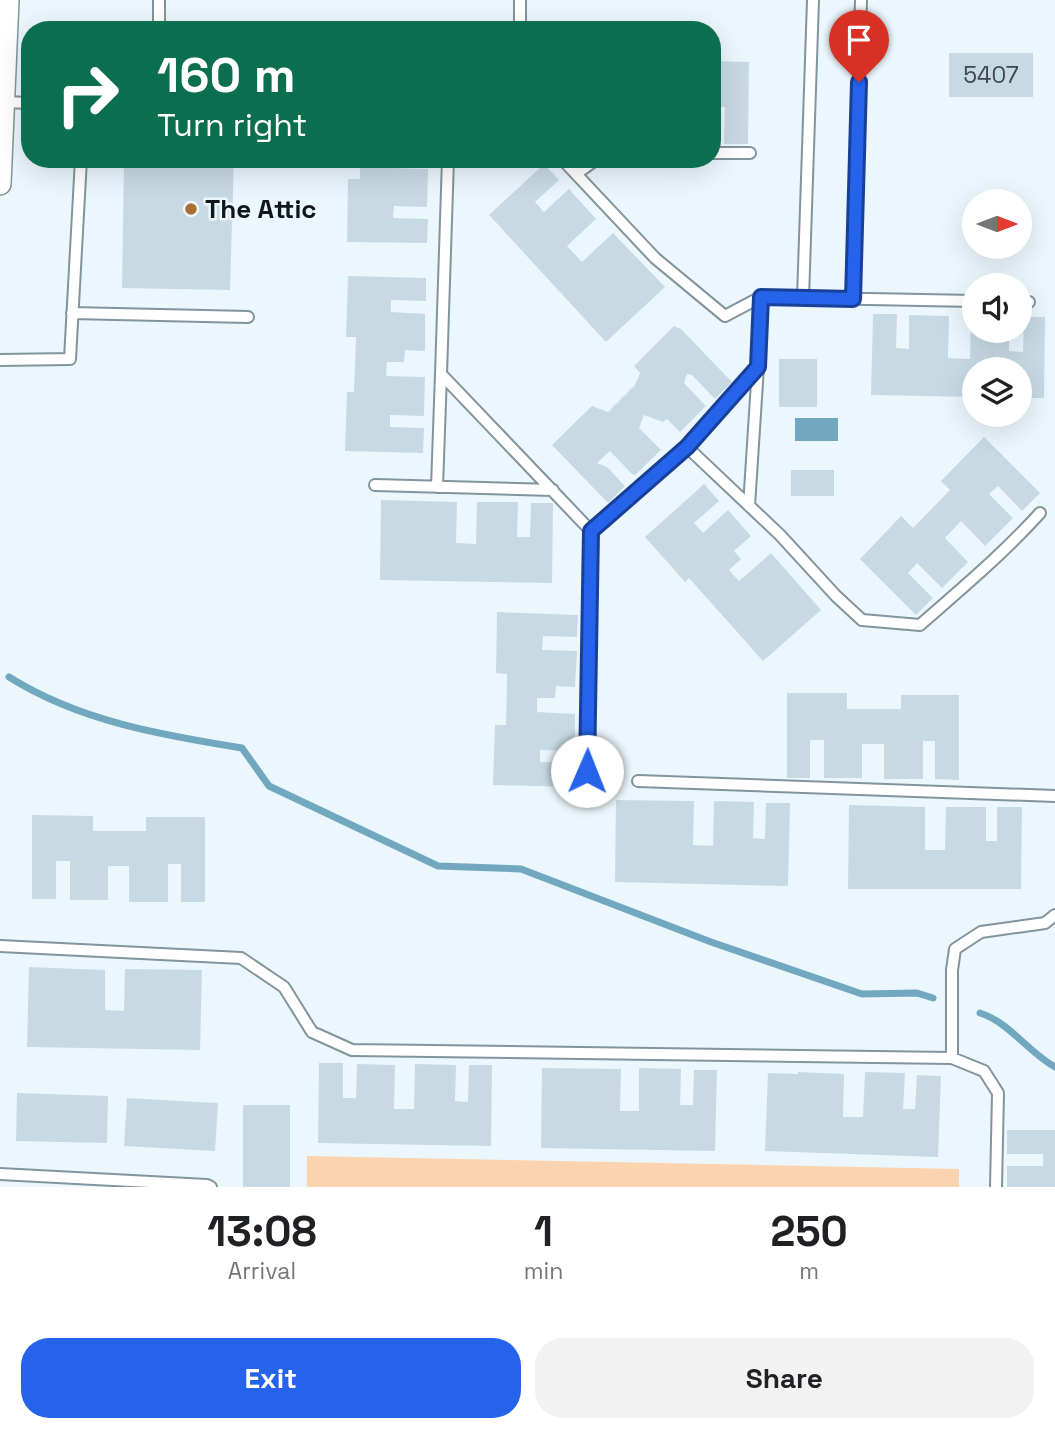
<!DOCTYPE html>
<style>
body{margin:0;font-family:"Space Grotesk",sans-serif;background:#f2f2f2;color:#202124;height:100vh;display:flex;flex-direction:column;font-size:26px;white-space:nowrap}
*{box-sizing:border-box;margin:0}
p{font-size:23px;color:#757577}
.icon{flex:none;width:38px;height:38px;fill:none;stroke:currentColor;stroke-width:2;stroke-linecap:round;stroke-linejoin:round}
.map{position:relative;height:1187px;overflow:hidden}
.side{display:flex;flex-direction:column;background:#fff;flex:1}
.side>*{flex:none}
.top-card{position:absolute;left:21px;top:21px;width:700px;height:147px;border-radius:28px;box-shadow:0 7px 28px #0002;background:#0b6e4f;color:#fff;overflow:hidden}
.needle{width:46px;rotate:90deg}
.buttons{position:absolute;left:962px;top:189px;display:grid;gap:14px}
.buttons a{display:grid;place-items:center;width:70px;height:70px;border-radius:50%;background:#fff;box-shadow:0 7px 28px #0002;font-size:35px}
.pin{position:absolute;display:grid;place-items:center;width:60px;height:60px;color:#fff;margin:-72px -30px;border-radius:50% 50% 50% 0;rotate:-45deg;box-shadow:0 0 7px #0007}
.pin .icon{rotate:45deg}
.me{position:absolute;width:77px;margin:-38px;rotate:1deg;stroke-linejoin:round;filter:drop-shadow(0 0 5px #0008)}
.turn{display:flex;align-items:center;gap:24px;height:147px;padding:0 21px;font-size:32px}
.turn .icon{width:91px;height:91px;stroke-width:2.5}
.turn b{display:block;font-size:49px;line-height:60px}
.eta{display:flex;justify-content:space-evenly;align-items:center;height:119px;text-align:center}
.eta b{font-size:42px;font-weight:700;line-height:49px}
.action{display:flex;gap:14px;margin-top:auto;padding:14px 21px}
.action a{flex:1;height:80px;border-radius:28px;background:#2563eb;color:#fff;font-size:28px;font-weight:700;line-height:80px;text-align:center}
.action a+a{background:#f2f2f2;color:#202124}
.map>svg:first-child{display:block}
</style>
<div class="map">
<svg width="1055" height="1187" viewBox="0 0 1055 1187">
<rect width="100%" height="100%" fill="#ebf7fd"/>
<path fill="#fcd3af" d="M307 1156 959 1169V1187H307Z"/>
<path fill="#72a7c0" d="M795 418H838V441H795Z"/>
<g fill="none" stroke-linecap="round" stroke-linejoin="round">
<path stroke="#72a7c0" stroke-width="7" d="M9 677C79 721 161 735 242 748L269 786 438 866 521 869 711 942 862 994 917 993 933 998
M980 1013C1009 1022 1028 1052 1055 1067"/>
</g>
<path fill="#c7dae4" d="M949 53H1033V97H949Z
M712 61 749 62 748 144H724L725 107H712Z
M124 159H234L230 290 122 288Z
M360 159H391V168L428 169 427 207 394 206 393 218 428 219 427 243 347 242 348 179H360Z
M544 164 559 180 535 202 544 212 569 189 596 219 567 246 582 262 613 233 665 287 606 342 489 215Z
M348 276 426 278V301L391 300V312L425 314V351L405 350 404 362H387L386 376 425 377 424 416 390 415V427L424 428 423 453 345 451 347 392H354L356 337H346Z
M873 314H897L896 348 909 349V315L949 316 948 358 970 359 971 315H975V331H1009V351L1023 352 1024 317H1045L1044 398H1020V369H975V397L871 395Z
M674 326 681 329 732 382 715 399 692 375 687 374 684 383 706 406 680 432 667 419 663 422 644 415 639 428 661 450 635 475 632 474 610 451 597 463 607 467 625 486 608 503 552 445 592 406 608 412 635 385 640 373 634 366Z
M779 359H817V407H779Z
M984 437 1040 493 1022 511 998 486 989 494 1013 518 985 546 961 521 945 538 968 562 942 588 917 563 908 573 933 598 916 615 860 559 901 516 913 528 950 490 941 481Z
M791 470H834V496H791Z
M704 484 719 501 694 523 703 533 728 510 751 536 734 551 741 559 729 570 739 581 771 553 821 610 763 661 689 578 685 582 645 537Z
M381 500 457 502 456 543 476 544 477 502H518L517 537H530L531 503H553L552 583 380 580Z
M497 612 578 615 577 637 543 636 542 650 577 651 575 687 556 686 555 698H537V712L575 714V751L540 750V762L575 763 574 787 493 785 495 725H506L507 674 496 673Z
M787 693H847V709H901V695H959V780L935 779V741H923V779H884V744H862V778H824V740H810V778H787Z
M616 800 694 801 693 845 713 846 714 801 754 802 753 838 765 839 766 803H790L788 886 615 882Z
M849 805 925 807V850H945L946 807H986V841H997V807H1022L1021 889H848Z
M32 815 93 816V831H146V817H205V902H181V864H168V902H129V866H108V900H70V861H56V899H32Z
M29 967 105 970V1010L124 1011 125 969 202 970 200 1050 27 1047Z
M319 1063H343V1098H356L357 1064 395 1065 394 1109H414L415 1064 456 1065 455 1101 468 1102 469 1065H492L491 1146 318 1143Z
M542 1068 621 1069 620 1111H639V1068L681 1069 680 1105H693L694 1070H717L715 1151 541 1148Z
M798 1072 844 1074 843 1117H863L865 1072 905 1073 903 1109H915L917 1075 941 1076 938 1157 765 1151 768 1073 798 1074Z
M17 1093 108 1096 107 1143 16 1141Z
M127 1098 218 1103 215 1151 124 1146Z
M243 1105H290V1187H243Z
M1007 1130H1055V1187H1007V1166H1043V1154H1007Z"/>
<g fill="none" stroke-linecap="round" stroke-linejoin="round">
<g stroke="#82949d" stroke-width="14">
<path id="lane" d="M520 0V30
M159 30V0
M3 102 30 103
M712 153H750
M448 159 441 374 591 531 587 771
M562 159 655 258 725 316 761 297 975 301
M576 174 597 159
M803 298 813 0
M853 299 861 0
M1020 302H1029
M72 313 248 317
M0 360 70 359 81 159
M687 447 758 367 761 297
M375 485 553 490
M437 487 441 374
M749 506 758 367
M591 531 687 447 780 535 836 596 862 620 920 625C961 589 1003 554 1040 513
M638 781 1055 796
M0 946 241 958 284 987 312 1032 352 1050 952 1058 984 1071 998 1093 996 1187
M952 1058V970L955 949 981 932 1045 923 1055 915
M0 1174 207 1185 211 1187"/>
</g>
<g stroke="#82949d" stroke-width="24">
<path id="street" d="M0 184 8 0"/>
</g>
<use href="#lane" stroke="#fff" stroke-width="10"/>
<use href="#street" stroke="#fff" stroke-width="21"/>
</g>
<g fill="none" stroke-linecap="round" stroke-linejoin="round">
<g stroke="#184099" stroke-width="18">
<path id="route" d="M587 771 591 531 687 447 758 367 761 297 853 299 859 82"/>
</g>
<use href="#route" stroke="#2563eb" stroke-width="12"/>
</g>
<circle fill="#ab6e32" stroke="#ebf7fd" stroke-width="2.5" cx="191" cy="209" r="7"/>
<g text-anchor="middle" stroke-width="5" stroke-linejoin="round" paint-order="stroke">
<g font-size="23" fill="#3e474c">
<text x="991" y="83">5407</text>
</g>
<g font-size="26" font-weight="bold" fill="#10161a" stroke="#ebf7fd" text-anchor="start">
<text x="205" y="218">The Attic</text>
</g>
</g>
</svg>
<div class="buttons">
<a><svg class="needle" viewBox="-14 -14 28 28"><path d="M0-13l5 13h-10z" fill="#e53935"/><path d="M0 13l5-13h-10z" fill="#757577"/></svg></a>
<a><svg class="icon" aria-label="sound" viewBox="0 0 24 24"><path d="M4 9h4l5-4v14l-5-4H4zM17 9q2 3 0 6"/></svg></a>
<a><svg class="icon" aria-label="layers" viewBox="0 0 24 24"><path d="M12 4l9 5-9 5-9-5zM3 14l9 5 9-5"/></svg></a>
</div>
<div class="pin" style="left:859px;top:82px;background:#d93025"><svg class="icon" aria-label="arrive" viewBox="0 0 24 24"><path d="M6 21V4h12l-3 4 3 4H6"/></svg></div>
<svg class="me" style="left:587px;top:771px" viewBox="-20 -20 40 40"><circle r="19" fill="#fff"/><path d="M0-13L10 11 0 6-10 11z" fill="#2563eb"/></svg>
<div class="top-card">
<div class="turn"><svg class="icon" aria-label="right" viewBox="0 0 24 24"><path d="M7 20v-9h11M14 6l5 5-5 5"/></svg><div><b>160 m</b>Turn right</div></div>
</div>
</div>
<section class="side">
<div class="eta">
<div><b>13:08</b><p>Arrival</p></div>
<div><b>1</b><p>min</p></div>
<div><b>250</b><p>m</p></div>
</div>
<div class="action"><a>Exit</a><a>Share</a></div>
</section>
